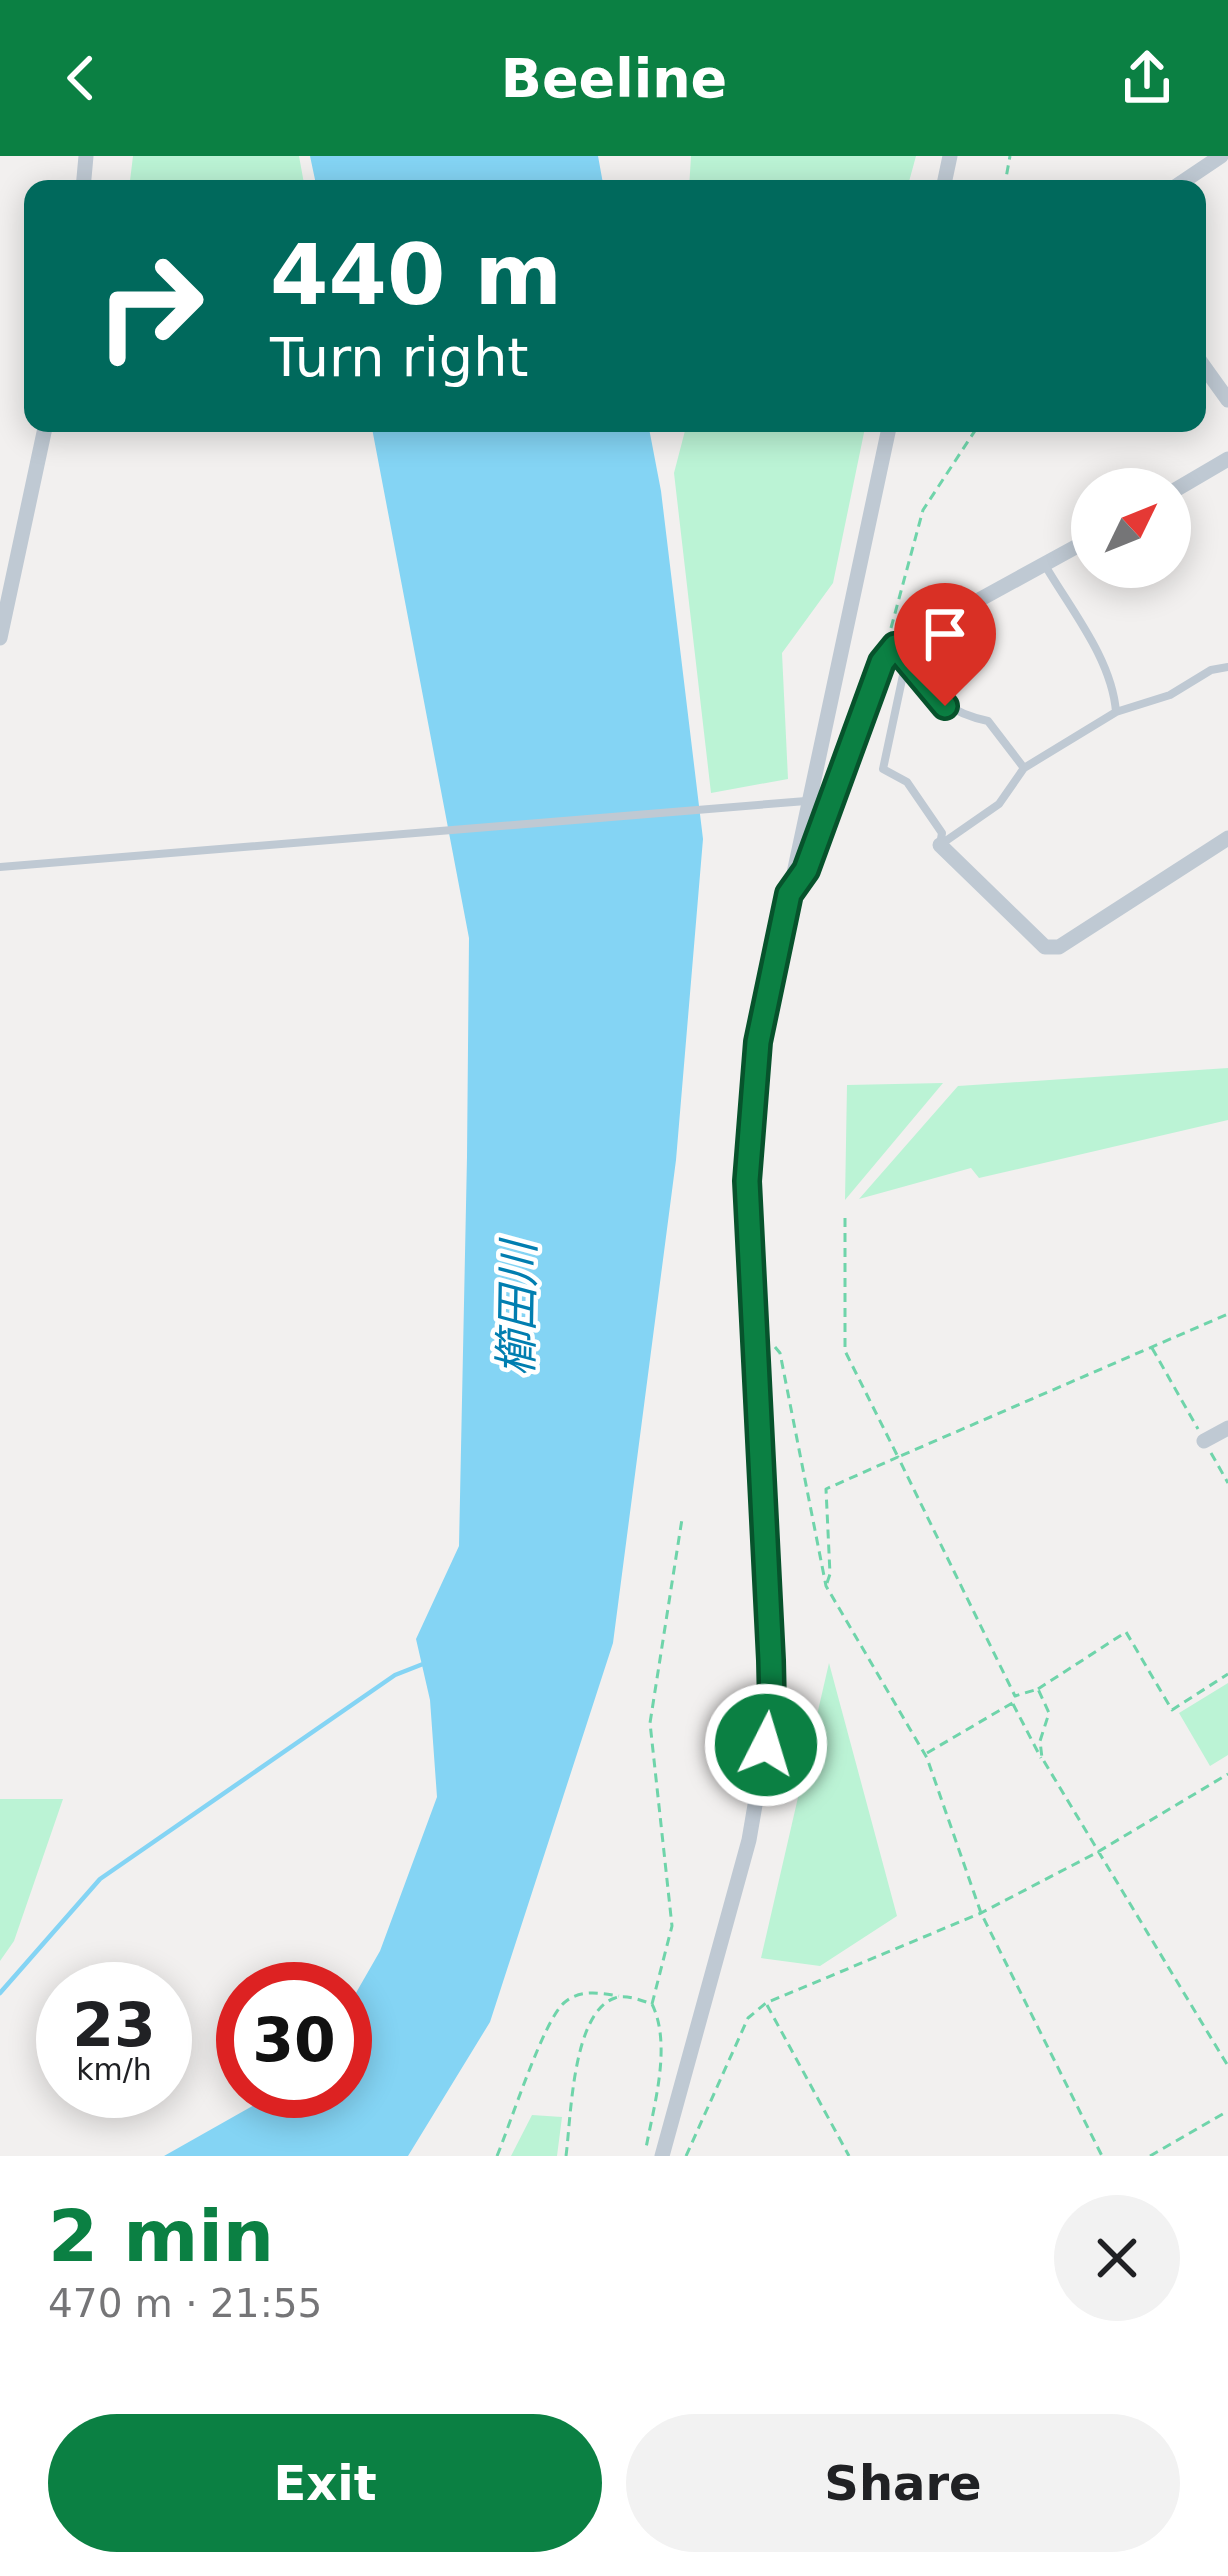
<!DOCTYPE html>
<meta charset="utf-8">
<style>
body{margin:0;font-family:"DejaVu Sans","Noto Sans JP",sans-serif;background:#f2f2f2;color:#202124;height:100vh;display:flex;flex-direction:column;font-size:45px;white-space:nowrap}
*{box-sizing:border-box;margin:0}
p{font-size:39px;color:#757577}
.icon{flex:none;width:66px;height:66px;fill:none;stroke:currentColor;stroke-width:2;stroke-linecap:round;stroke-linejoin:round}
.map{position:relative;height:2000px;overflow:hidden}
.drawer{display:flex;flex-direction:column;background:#fff;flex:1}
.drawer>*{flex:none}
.banner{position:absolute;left:24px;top:24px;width:1182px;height:252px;border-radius:24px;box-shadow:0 6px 30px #0003;background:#00695c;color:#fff;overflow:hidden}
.needle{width:78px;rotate:47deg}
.fabs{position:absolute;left:1071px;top:312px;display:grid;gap:24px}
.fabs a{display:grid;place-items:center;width:120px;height:120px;border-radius:50%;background:#fff;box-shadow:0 6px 30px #0003;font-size:60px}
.speed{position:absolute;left:36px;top:1806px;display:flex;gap:24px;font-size:60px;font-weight:700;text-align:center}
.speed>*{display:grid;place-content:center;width:156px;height:156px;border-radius:50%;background:#fff;box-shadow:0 6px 30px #0003;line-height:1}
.speed small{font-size:30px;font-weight:400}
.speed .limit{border:18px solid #d22;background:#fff;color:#111}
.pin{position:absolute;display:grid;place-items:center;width:102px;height:102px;color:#fff;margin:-123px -51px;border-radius:50% 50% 50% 0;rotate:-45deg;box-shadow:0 0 12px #0007}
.pin .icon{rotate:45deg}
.me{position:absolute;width:132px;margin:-66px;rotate:5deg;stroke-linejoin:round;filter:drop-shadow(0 0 9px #0008)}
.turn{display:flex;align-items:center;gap:42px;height:252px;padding:0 48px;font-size:54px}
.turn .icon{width:156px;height:156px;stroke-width:2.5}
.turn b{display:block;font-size:84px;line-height:102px}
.round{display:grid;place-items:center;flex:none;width:126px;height:126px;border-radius:63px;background:#f2f2f2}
.overview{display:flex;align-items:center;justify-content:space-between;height:204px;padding:0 48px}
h1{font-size:72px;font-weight:700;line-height:90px;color:#0b8043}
.cta{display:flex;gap:24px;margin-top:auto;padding:24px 48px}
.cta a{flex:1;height:138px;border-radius:72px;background:#0b8043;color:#fff;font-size:48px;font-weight:700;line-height:138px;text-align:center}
.cta a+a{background:#f2f2f2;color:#202124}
header{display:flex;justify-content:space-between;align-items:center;height:156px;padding:0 48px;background:#0b8043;color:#fff;font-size:54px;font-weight:700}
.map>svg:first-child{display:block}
</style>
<header><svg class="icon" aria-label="back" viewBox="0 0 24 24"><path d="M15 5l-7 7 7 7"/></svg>Beeline<svg class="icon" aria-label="share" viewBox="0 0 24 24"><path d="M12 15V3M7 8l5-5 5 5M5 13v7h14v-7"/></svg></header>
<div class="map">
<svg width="1228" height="2000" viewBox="0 0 1228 2000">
<rect width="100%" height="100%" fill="#f2f0ef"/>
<path fill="#bbf3d5" d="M133 0H299L305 33H129Z
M691 0H916L907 33H689Z
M687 267H866L833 427 782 497 788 623 711 637 674 317Z
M1228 912V964L979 1022 971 1012 859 1043 958 930Z
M943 927 845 1044 847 929Z
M829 1507 897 1760 820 1810 761 1802Z
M1228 1527V1599L1210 1610 1179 1557Z
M0 1643H63L14 1785 0 1805Z
M532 1959 562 1961 557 2000H511Z"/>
<path fill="#84d4f4" d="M310 0H598L604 33H317Z
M371 267H648L661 335 703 683 676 1004 613 1487 490 1866 408 2000H164L279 1935H345V1856L380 1795 437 1641 430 1544 416 1483 459 1390 467 1001 469 782Z"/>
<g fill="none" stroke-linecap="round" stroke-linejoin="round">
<path stroke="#84d4f4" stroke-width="4.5" d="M0 1837 100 1723 395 1519 423 1508"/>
<path stroke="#6fd4aa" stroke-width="3" stroke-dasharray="9 6" stroke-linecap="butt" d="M1004 33 1010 0
M891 472 923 354 980 267
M845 1062V1195L898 1301 1228 1158
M775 1191 780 1197 826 1430 927 1602 981 1757 1102 2000
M1152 1192 1198 1273
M1211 1297 1228 1327
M827 1427 830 1418 826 1333 898 1301 1015 1540 1038 1533 1049 1557 1040 1585 1042 1602 1228 1910
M1038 1533 1126 1476 1172 1554 1228 1518
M1013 1548 1041 1602
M927 1597 1014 1546
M652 1848 672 1770 650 1567 682 1363
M767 1849 849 2000
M497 2000C510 1969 544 1862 565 1846 581 1833 600 1837 619 1840
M566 2000C571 1963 572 1856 615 1842 626 1838 640 1844 652 1848 672 1889 654 1949 646 1992
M686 2000 748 1862 766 1847 981 1757 1096 1697 1228 1618
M1150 2000 1228 1955"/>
<path stroke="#bfc9d3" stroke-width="8" d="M1046 411C1072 455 1112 504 1116 556
M896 492C930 529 935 554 988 565L1024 612 1116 556 1170 539 1211 514 1228 511
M906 505 883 613 907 626 942 677 940 689 999 648 1024 612
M0 711 806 645"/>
<path stroke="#bfc9d3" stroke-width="15" d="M83 33 86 0
M943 33 950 0
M1172 33 1221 0
M1197 201 1228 244
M1170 337 1228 303
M0 482 46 267
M940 689 1045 791H1059L1228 682
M793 732 806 714 882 506 895 490 1092 382
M1204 1285 1228 1272
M662 2000 749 1684 772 1550 763 1272 747 1025 758 886 890 267"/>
</g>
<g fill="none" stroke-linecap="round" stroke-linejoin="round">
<g stroke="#07532c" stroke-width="30">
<path id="route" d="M766 1589 772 1550 771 1504 747 1025 758 886 789 738 806 714 882 506 895 490 945 550"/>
</g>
<use href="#route" stroke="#0b8043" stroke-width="21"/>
</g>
<g text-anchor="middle" stroke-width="9" stroke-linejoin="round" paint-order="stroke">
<g font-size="45" font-style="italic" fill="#017eb0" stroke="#fff">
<text transform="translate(517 1153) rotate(-89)" y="16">櫛田川</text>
</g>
</g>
</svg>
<div class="fabs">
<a><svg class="needle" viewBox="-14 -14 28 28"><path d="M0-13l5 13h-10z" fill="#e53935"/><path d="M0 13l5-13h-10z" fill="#757577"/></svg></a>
</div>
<div class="speed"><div>23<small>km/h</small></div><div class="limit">30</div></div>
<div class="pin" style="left:945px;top:550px;background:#d93025"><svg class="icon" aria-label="arrive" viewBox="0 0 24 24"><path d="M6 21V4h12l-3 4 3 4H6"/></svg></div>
<svg class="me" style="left:766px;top:1589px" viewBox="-20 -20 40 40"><circle r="17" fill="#0b8043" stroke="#fff" stroke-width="3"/><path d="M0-11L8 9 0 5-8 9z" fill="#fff"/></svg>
<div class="banner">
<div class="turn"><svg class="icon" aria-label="right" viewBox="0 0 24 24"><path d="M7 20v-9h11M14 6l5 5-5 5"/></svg><div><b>440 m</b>Turn right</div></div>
</div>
</div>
<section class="drawer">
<div class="overview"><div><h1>2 min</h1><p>470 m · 21:55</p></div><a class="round"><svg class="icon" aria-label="close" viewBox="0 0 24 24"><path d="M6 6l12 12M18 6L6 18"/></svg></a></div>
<div class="cta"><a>Exit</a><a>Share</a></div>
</section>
